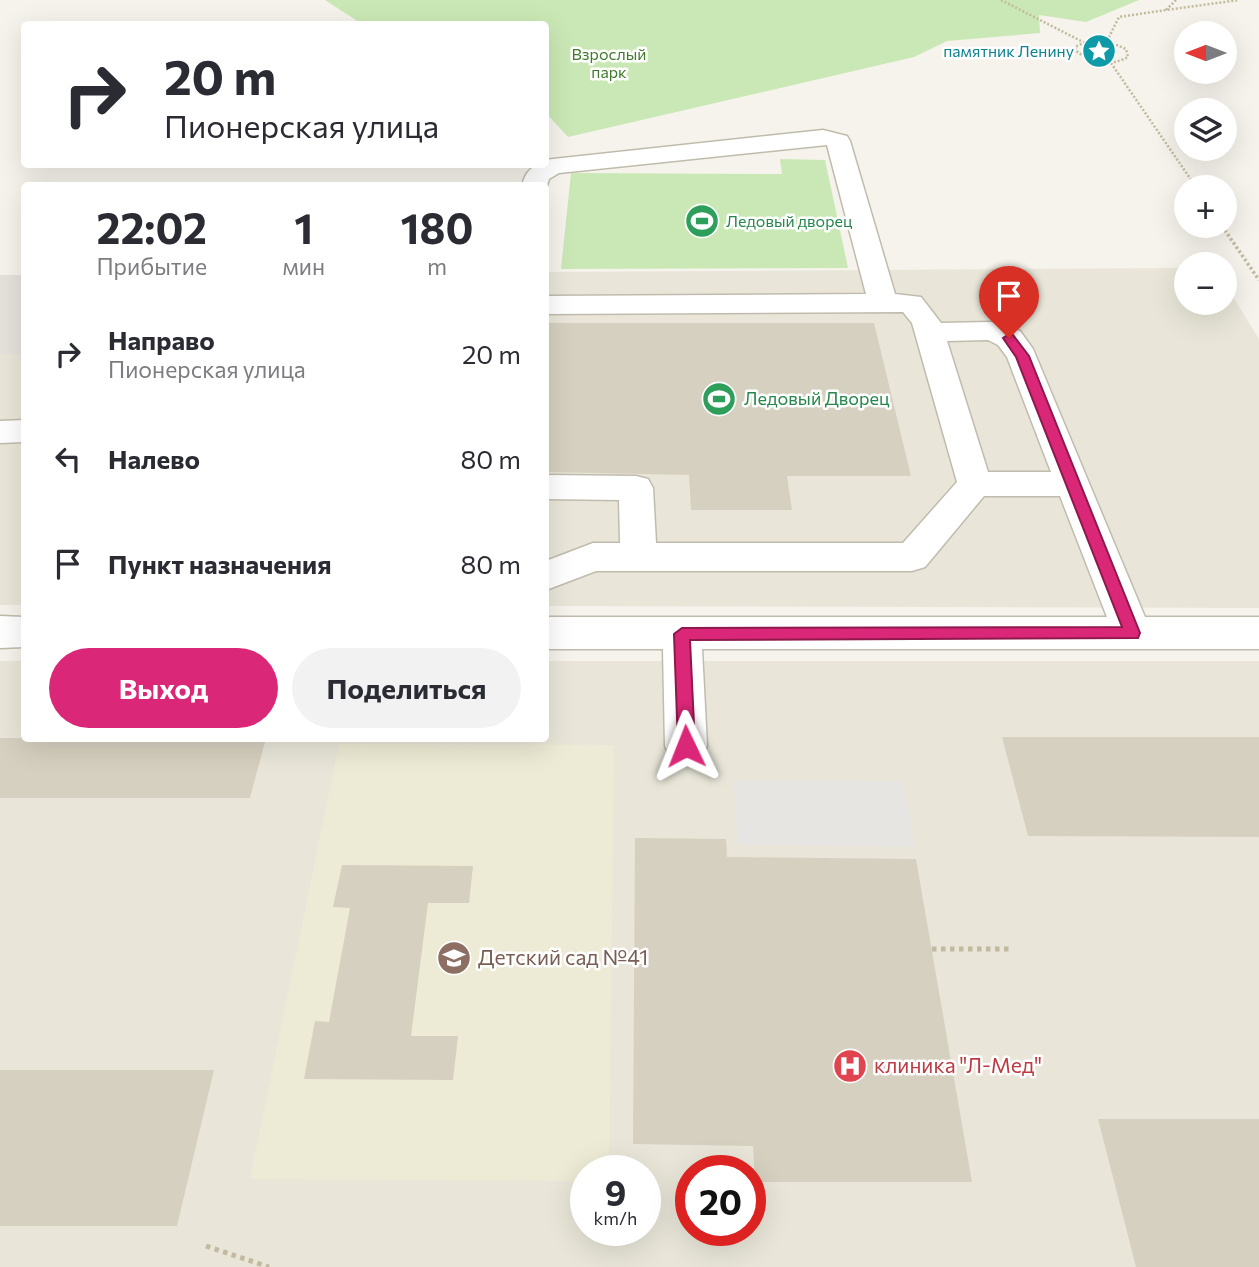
<!DOCTYPE html>
<html lang="ru">
<meta charset="utf-8">
<style>
body{margin:0;font-family:Commissioner,sans-serif;background:#f2f2f3;color:#2b2b33;height:100vh;display:flex;flex-direction:column;font-size:26px;white-space:nowrap}
*{box-sizing:border-box;margin:0}
p{font-size:23px;color:#7c7c81}
.icon{flex:none;width:38px;height:38px;fill:none;stroke:currentColor;stroke-width:2;stroke-linecap:round;stroke-linejoin:round}
.map{position:relative;flex:1;overflow:hidden}
.panel{position:absolute;left:21px;top:182px;width:528px;height:560px;display:flex;flex-direction:column;background:#fff;border-radius:7px;box-shadow:0 7px 28px #0002}
.panel>*{flex:none}
.hud{position:absolute;left:21px;top:21px;width:528px;height:147px;border-radius:7px;box-shadow:0 7px 28px #0002;background:#fff;color:#2b2b33;overflow:hidden}
.needle{width:46px;rotate:270deg}
.controls{position:absolute;left:1174px;top:21px;display:grid;gap:14px}
.controls a{display:grid;place-items:center;width:63px;height:63px;border-radius:50%;background:#fff;box-shadow:0 7px 28px #0002;font-size:35px}
.speed{position:absolute;left:570px;top:1155px;display:flex;gap:14px;font-size:35px;font-weight:700;text-align:center}
.speed>*{display:grid;place-content:center;width:91px;height:91px;border-radius:50%;background:#fff;box-shadow:0 7px 28px #0002;line-height:1}
.speed small{font-size:18px;font-weight:400}
.speed .limit{border:10px solid #d22;background:#fff;color:#111}
.pin{position:absolute;display:grid;place-items:center;width:60px;height:60px;color:#fff;margin:-72px -30px;border-radius:50% 50% 50% 0;rotate:-45deg;box-shadow:0 0 7px #0007}
.pin .icon{rotate:45deg}
.me{position:absolute;width:77px;margin:-38px;rotate:358deg;stroke-linejoin:round;filter:drop-shadow(0 0 5px #0008)}
.turn{display:flex;align-items:center;gap:24px;height:147px;padding:0 28px;font-size:32px}
.turn .icon{width:91px;height:91px;stroke-width:2.5}
.turn b{display:block;font-size:49px;line-height:60px}
.eta{display:flex;justify-content:space-evenly;align-items:center;height:119px;text-align:center}
.eta b{font-size:42px;font-weight:700;line-height:49px}
.button{display:flex;gap:14px;margin-top:auto;padding:14px 28px}
.button a{flex:1;height:80px;border-radius:42px;background:#db2777;color:#fff;font-size:28px;font-weight:700;line-height:80px;text-align:center}
.button a+a{background:#f2f2f3;color:#2b2b33}
ul{padding:0;list-style:none}
li{display:flex;align-items:center;gap:21px;height:105px;padding:0 28px}
li div{flex:1}
li b{display:block;font-size:26px}
li em{font-style:normal}
.map>svg:first-child{display:block}
</style>
<div class="map">
<svg width="1259" height="1267" viewBox="0 0 1259 1267">
<rect width="100%" height="100%" fill="#f5f3eb"/>
<path fill="#e9e6d9" fill-rule="evenodd" d="M1186 268V303H1225V284L1259 339V608L546 606V272Z
M0 275H24V605H0Z
M0 661H24V738H546V661H1259V1267H0ZM586 1171H646V1230H586ZM691 1171H751V1230H691Z"/>
<path fill="#e5e2dc" d="M0 275H24V354H0Z"/>
<path fill="#edead5" d="M339 744 614 745 609 1171H586V1181L250 1179Z"/>
<path fill="#cae8b5" d="M325 0H1139L1086 22 1039 15 1040 33 947 41 914 57 568 137 546 113V24H362Z
M780 159 825 160 848 268 561 269 571 173 782 174Z"/>
<path fill="#e7e5e2" d="M733 780 903 781 915 847 738 845Z"/>
<path fill="#d6d0c0" d="M546 323H874L911 476H787L792 510H691L689 475 546 472Z
M1002 737H1259V837L1028 836Z
M0 738H266L250 798H0Z
M635 838 726 839 727 857 916 859 972 1182H755L753 1146 633 1144Z
M342 865 473 866 469 903H428L411 1036H458L453 1080 304 1079 315 1021 329 1022 350 908 333 907Z
M0 1070H214L177 1226H0Z
M1098 1119H1259V1267H1136Z"/>
<g fill="none" stroke-linecap="round" stroke-linejoin="round">
<g stroke="#c0bcad" stroke-width="3">
<path id="minor" d="M823 130 847 136 850 141 895 294 921 297 941 323 991 322 1002 324 1020 331 1033 349 1145 617H1259V649H702L707 746 701 759 686 764 671 759 665 746 663 649H546V617H1107L1060 496H984L925 567 912 571H596L546 590V561L593 543H620L619 500 546 499V475L636 476 648 479 653 488 656 543H903L957 482 912 323 903 312 546 314V296L866 294 827 145 559 173 549 179 546 189V186H522C525 172 532 164 546 164V160L553 159ZM988 340 998 345 1007 357 1051 472H988L947 341Z
M24 420V442L0 443V421Z
M0 616 24 617V647L0 648Z"/>
</g>
<path stroke="#c2ba9f" stroke-width="2.5" stroke-dasharray="2 2" stroke-linecap="butt" d="M1001 0 1081 41
M1176 0 1166 10 1239 0
M1089 40 1107 41 1126 49 1128 57C1110 67 1092 63 1076 51L1075 47Z
M1107 41 1119 17 1166 10
M1111 63 1196 187"/>
<path stroke="#c2ba9f" stroke-width="3.5" stroke-dasharray="2.5 2.5" stroke-linecap="butt" d="M1222 226 1259 280"/>
<path stroke="#c2ba9f" stroke-width="5" stroke-dasharray="4.5 4.5" stroke-linecap="butt" d="M932 949H1012
M206 1246 269 1267"/>
<use href="#minor" fill="#fff" fill-rule="evenodd"/>
</g>
<path fill="#db2777" stroke="#8e194d" stroke-width="2" d="M1009 334 1013 335 1029 356 1140 633 1138 638 690 640 695 746 692 752 686 754 680 752 678 746 674 634 682 628 1122 627 1016 357 1003 338Z"/>
<defs>
<g id="sight-disc" transform="scale(1.75)"><circle r="9.5" fill="#0f9aa8" stroke="#fff"/><path d="M0-6L1.8-2.2L6-1.7L2.9 1.2L3.7 5.4L0 3.3L-3.7 5.4L-2.9 1.2L-6-1.7L-1.8-2.2Z" fill="#fff"/></g>
<g id="stadium-disc" transform="scale(1.75)"><circle r="9.5" fill="#2e9e5b" stroke="#fff"/><path d="M0-5a6.5 5 0 1 0 0 10a6.5 5 0 1 0 0-10ZM-3.5-1.8h7v3.6h-7Z" fill="#fff"/></g>
<g id="school-disc" transform="scale(1.75)"><circle r="9.5" fill="#8d6e63" stroke="#fff"/><path d="M0-5L7-2L0 1L-7-2ZM-4 1L0 2.5L4 1V4Q0 6-4 4Z" fill="#fff"/></g>
<g id="hospital-disc" transform="scale(1.75)"><circle r="9.5" fill="#e0444e" stroke="#fff"/><path d="M-5-5h3v3.5h4V-5h3V5h-3V1.5h-4V5h-3Z" fill="#fff"/></g>
</defs>
<g fill-rule="evenodd">
<use href="#sight-disc" x="1099" y="51"/>
<use href="#stadium-disc" x="702" y="221"/>
<use href="#stadium-disc" x="719" y="399"/>
<use href="#school-disc" x="454" y="958"/>
<use href="#hospital-disc" x="850" y="1066"/>
</g>
<g text-anchor="middle" stroke-width="5" stroke-linejoin="round" paint-order="stroke">
<g font-size="16" fill="#0d838f" stroke="#fff" text-anchor="end">
<text x="1074" y="57">памятник Ленину</text>
</g>
<g font-size="16" fill="#407a2c" stroke="#fff">
<text x="609" y="60">Взрослый<tspan x="609" dy="18">парк</tspan></text>
</g>
<g font-size="16" fill="#27864d" stroke="#fff" text-anchor="start">
<text x="726" y="227">Ледовый дворец</text>
</g>
<g font-size="18" fill="#27864d" stroke="#fff" text-anchor="start">
<text x="744" y="405">Ледовый Дворец</text>
</g>
<g font-size="21" fill="#785e54" stroke="#fff" text-anchor="start">
<text x="478" y="965">Детский сад №41</text>
</g>
<g font-size="21" fill="#be3a42" stroke="#fff" text-anchor="start">
<text x="874" y="1073">клиника "Л-Мед"</text>
</g>
</g>
</svg>
<div class="controls">
<a><svg class="needle" viewBox="-14 -14 28 28"><path d="M0-13l5 13h-10z" fill="#e53935"/><path d="M0 13l5-13h-10z" fill="#7c7c81"/></svg></a>
<a><svg class="icon" aria-label="layers" viewBox="0 0 24 24"><path d="M12 4l9 5-9 5-9-5zM3 14l9 5 9-5"/></svg></a>
<a>+</a>
<a>−</a>
</div>
<div class="speed"><div>9<small>km/h</small></div><div class="limit">20</div></div>
<div class="pin" style="left:1009px;top:338px;background:#d93025"><svg class="icon" aria-label="arrive" viewBox="0 0 24 24"><path d="M6 21V4h12l-3 4 3 4H6"/></svg></div>
<svg class="me" style="left:686px;top:746px" viewBox="-20 -20 40 40"><path d="M0-17L14 15 0 8-14 15z" fill="#db2777" stroke="#fff" stroke-width="4"/></svg>
<div class="hud">
<div class="turn"><svg class="icon" aria-label="right" viewBox="0 0 24 24"><path d="M7 20v-9h11M14 6l5 5-5 5"/></svg><div><b>20 m</b>Пионерская улица</div></div>
</div>
<section class="panel">
<div class="eta">
<div><b>22:02</b><p>Прибытие</p></div>
<div><b>1</b><p>мин</p></div>
<div><b>180</b><p>m</p></div>
</div>
<ul>
<li><svg class="icon" aria-label="right" viewBox="0 0 24 24"><path d="M7 20v-9h11M14 6l5 5-5 5"/></svg><div><b>Направо</b><p>Пионерская улица</p></div><em>20 m</em></li>
<li><svg class="icon" aria-label="left" viewBox="0 0 24 24"><path d="M17 20v-9H6M10 6l-5 5 5 5"/></svg><div><b>Налево</b></div><em>80 m</em></li>
<li><svg class="icon" aria-label="arrive" viewBox="0 0 24 24"><path d="M6 21V4h12l-3 4 3 4H6"/></svg><div><b>Пункт назначения</b></div><em>80 m</em></li>
</ul>
<div class="button"><a>Выход</a><a>Поделиться</a></div>
</section>
</div>
